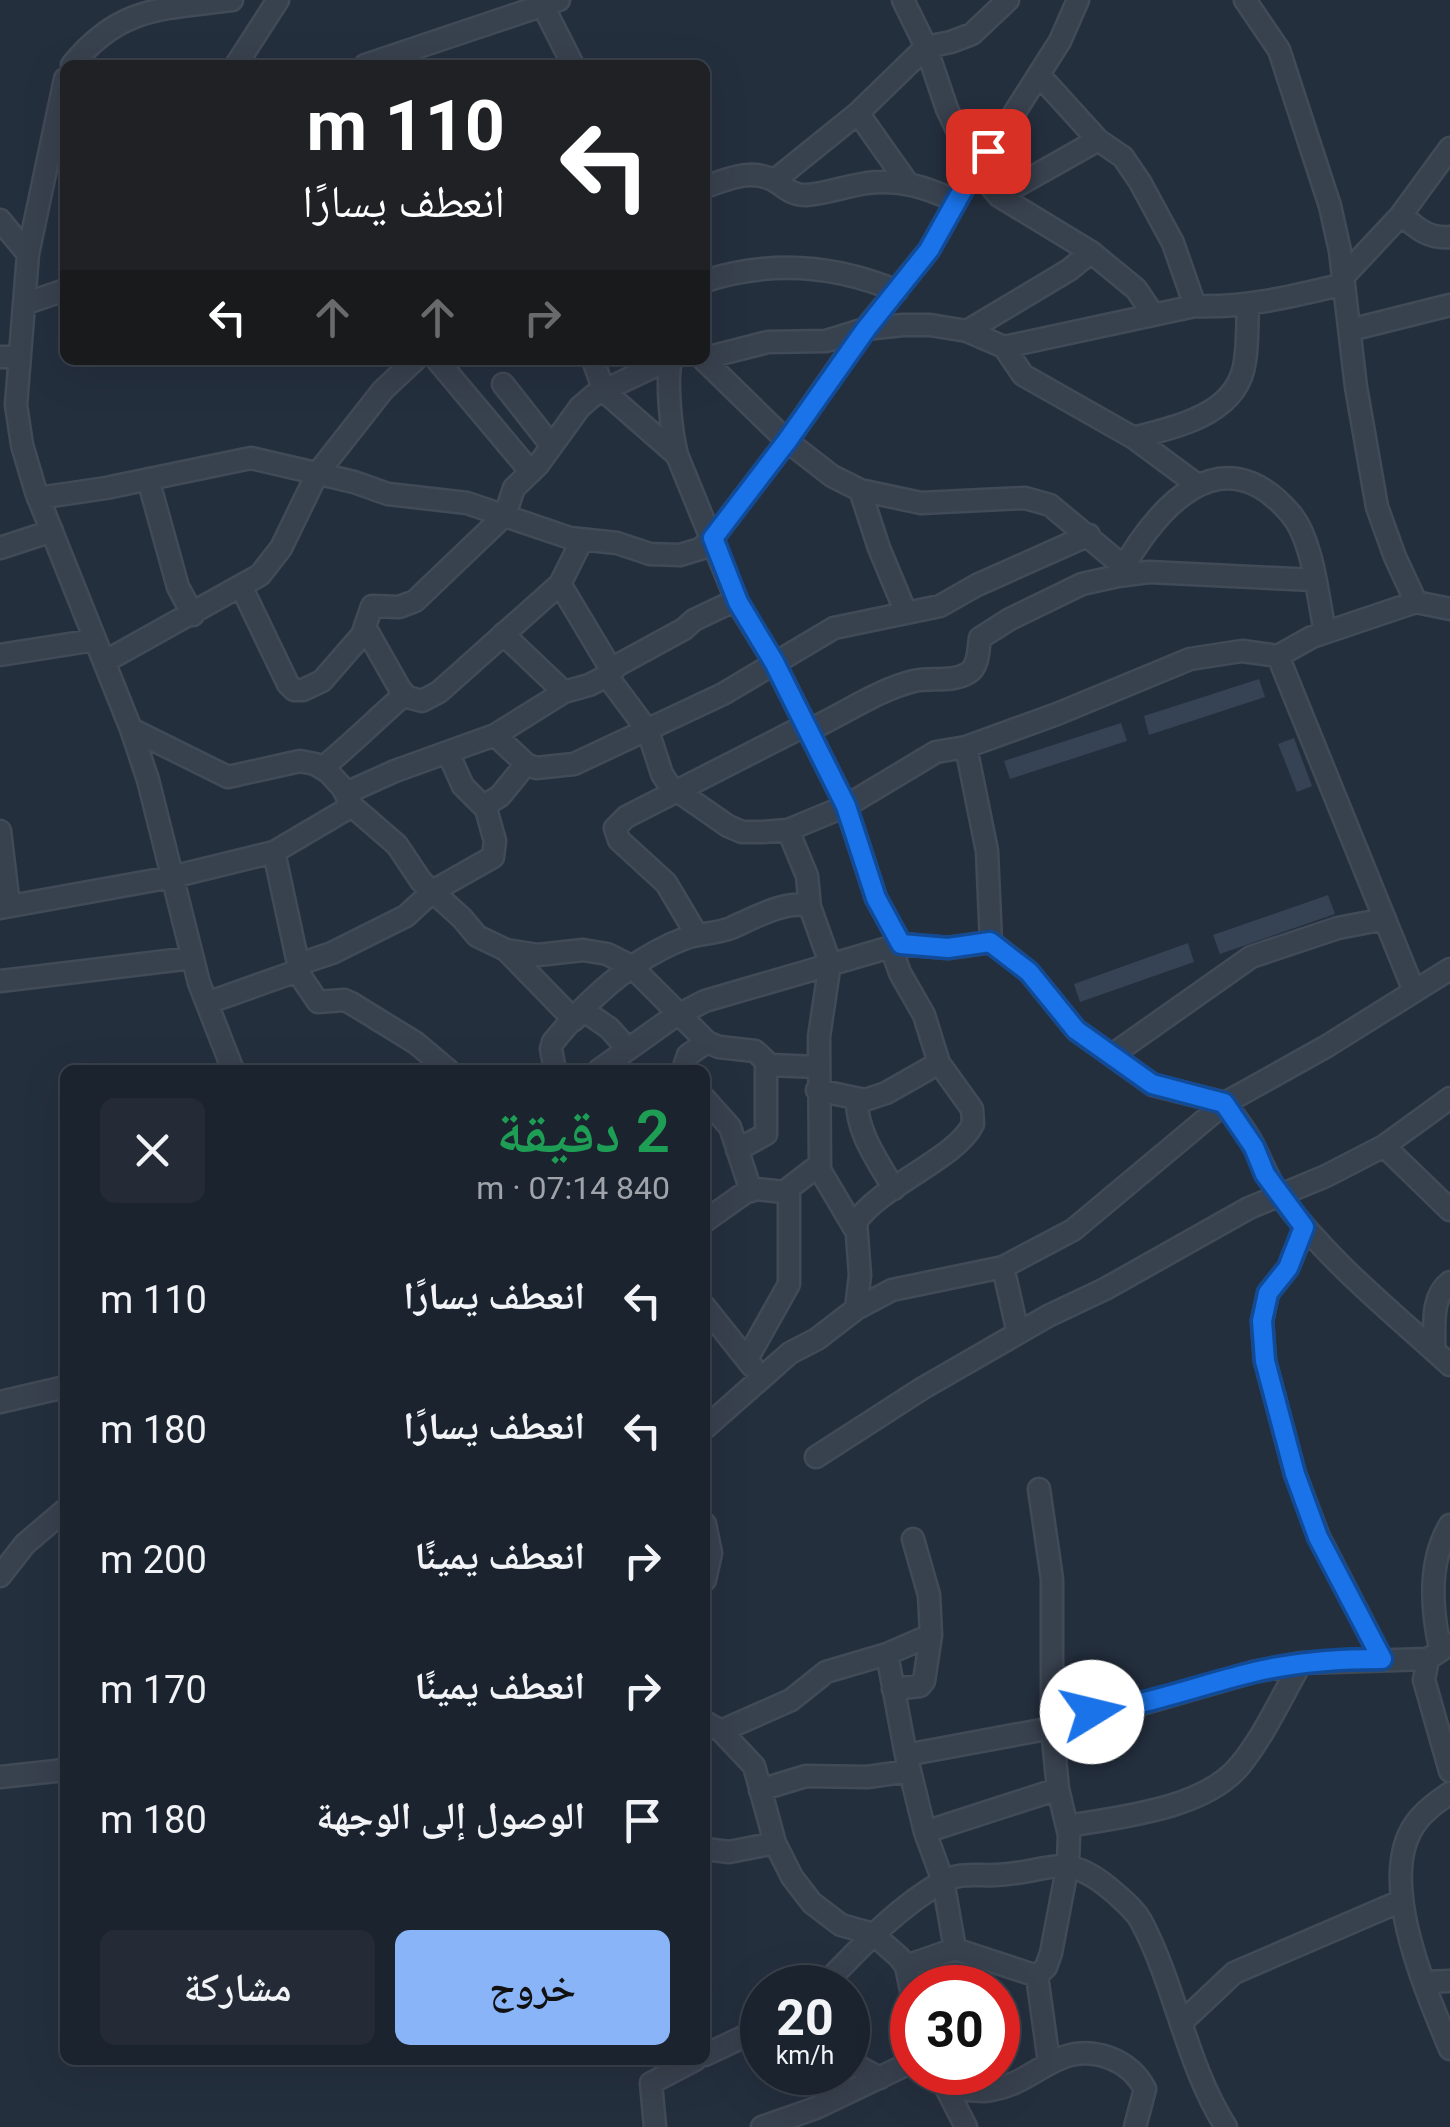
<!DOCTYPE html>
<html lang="ar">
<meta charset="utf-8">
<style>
body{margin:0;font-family:Roboto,"Noto Naskh Arabic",sans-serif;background:#242b36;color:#f1f3f6;direction:rtl;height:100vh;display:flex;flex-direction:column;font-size:38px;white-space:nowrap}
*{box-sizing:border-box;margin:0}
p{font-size:32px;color:#a0a4aa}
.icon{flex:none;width:55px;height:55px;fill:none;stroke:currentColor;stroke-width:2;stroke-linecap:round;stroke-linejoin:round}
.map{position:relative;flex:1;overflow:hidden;direction:ltr}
.side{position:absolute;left:60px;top:1065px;width:650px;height:1000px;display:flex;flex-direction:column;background:#1b232e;border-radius:15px;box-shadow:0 10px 40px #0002,0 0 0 2px #39404a;direction:rtl}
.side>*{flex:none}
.guide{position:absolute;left:60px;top:60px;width:650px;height:305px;border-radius:15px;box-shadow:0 10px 40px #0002,0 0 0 2px #39404a;direction:rtl;background:#202124;color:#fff;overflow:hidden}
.speed{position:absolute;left:740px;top:1965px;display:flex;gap:20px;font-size:50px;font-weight:700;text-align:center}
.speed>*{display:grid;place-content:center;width:130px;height:130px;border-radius:50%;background:#1b232e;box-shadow:0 10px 40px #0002,0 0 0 2px #39404a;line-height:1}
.speed small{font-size:25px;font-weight:400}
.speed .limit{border:15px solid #d22;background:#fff;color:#111}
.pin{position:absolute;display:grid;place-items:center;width:85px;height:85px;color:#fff;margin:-42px;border-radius:20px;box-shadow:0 5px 15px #0006}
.me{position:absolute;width:110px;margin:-55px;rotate:81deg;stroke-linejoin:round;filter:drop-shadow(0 0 8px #0008)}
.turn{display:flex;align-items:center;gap:35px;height:210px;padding:0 40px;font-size:45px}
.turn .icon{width:130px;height:130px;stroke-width:2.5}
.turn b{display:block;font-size:70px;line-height:85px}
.lanes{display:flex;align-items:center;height:95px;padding:0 40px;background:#0003;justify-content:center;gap:50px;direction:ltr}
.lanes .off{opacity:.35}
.round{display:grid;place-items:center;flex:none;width:105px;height:105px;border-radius:15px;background:#242b36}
.summary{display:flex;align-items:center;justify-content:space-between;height:170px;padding:0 40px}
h1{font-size:60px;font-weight:600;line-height:75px;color:#1e9e55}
.cta{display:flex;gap:20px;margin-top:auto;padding:20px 40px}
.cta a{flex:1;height:115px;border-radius:15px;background:#8ab4f8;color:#111;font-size:40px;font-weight:600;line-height:115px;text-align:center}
.cta a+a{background:#242b36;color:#f1f3f6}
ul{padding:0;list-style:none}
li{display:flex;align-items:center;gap:30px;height:130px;padding:0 40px}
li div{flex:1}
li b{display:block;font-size:38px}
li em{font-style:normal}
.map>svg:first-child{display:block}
</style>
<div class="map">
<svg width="1450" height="2127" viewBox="0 0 1450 2127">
<rect width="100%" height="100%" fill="#242f3e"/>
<path fill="#364354" d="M1259 679 1265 697 1149 735 1144 716Z
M1121 723 1127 741 1010 779 1004 761Z
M1294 738 1312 786 1297 792 1278 744Z
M1328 895 1335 914 1220 954 1213 935Z
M1188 943 1194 962 1080 1002 1074 984Z"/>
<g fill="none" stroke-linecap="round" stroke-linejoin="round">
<g stroke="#414a57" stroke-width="25">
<path id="minor" d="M540 0 573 65
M903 0 926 47 947 109 975 168 999 196 1091 252 1136 289 1153 314
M1245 0 1279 50 1330 206 1340 251 1356 387 1377 507 1395 557 1416 602
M72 65C120 6 162 9 232 0
M236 65 278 0
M365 65 559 0
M1039 75 1098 140 1123 157 1140 182 1173 243 1195 306
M65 79 28 254 16 405 22 445 36 492 131 729 148 780 199 983 233 1070
M858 113 906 181
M775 180 858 113 926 47 951 42 972 34 1008 0
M705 187C730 178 754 167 778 183 788 190 793 195 806 195 826 194 846 186 867 183 901 179 925 187 956 201
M999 196 1098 140
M1401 215C1417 228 1428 239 1450 237
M0 220 28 254
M1343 277 1401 215 1450 148
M705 281C770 260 835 265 897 291
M24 304 65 290
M1350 330 1450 305
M967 331 1069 270 1091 252
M1004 347 1195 306C1247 308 1294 296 1344 284
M0 357H20
M705 358 768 342 826 341 865 329 903 325H930L967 331 1004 347 1023 375 1134 438 1196 484
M437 360 531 472
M593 360 604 391 677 455
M671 360C666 383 671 431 677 455L737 602 774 662 846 806 876 898 901 944
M704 360 787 441 832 476 860 490 921 503 1025 498 1050 505 1123 566
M503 384 551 445
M1134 438C1177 426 1238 415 1245 361 1248 342 1247 323 1248 304
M148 479 178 587 193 615
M860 490 879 548 906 613
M38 498 106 488 251 458 354 482 388 494 467 503 570 538 617 543 650 554 680 555 700 549 713 538 787 441 865 329 929 250 975 168 1001 134 1060 41 1078 0
M0 548 52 531
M1119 575C1156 509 1220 432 1290 513 1313 539 1318 598 1325 632
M560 584 612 671
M241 586 288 684 294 690H303L322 681 362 635 372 606 399 607 415 601 505 515 514 488 538 465 580 407 594 395 668 360
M366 629 400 689 407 697 422 701 439 692 560 584 582 540
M503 634 564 692
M0 655 95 640
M1278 656 1414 991
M104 662 260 575 281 548 317 474 383 390 415 360
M607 676 648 731 662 774 669 785 728 826 742 832H763L788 830 846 806 936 752 966 747 1057 714 1190 659 1242 651 1278 656 1312 637 1416 602 1450 609
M131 729 228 777 300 761 315 764 328 772 342 787 352 806 397 845 421 881 462 918 477 936 506 950 574 1020
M809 730C844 714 877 690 914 681 931 677 952 683 968 673 979 667 978 650 980 638L1010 619 1082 584 1118 576 1149 572 1314 580
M495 735 526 764 536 768 574 764 723 694 834 628 940 606 977 585 1089 535
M966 747 987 851 991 942
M322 768C351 745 376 719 404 695
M346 793 395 771 495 735 564 692 589 685 607 676 618 665 684 629 694 620 736 600
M486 809 487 804 500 796 526 764
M788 830 807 876 810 907 830 963 819 1037 820 1170 856 1231
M0 831 9 906
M274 852 301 977 318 1002 344 1000 351 1003 416 1043 448 1070
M0 908 172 877 274 852 352 806
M697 935 666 883 619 840 615 828 626 817 806 725
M506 950 538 955 583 950 607 954 631 966 707 1042 719 1047 755 1051 770 1065 818 1067
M299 964 332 953 406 916 433 891 493 857 495 841 486 809 463 786 448 753
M0 981 192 958
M207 1003 300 970
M583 1010 609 1028 628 1049
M1112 1055 1251 957 1338 928 1385 919
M555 1070 551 1049 553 1042C589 998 632 958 686 938 700 933 716 934 731 928 752 919 788 898 810 907
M599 1070 672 1018 705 1001 901 944 948 948 991 942 1029 972 1076 1030 1153 1085 1225 1103C1235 1117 1247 1132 1255 1148 1263 1165 1269 1181 1280 1196 1329 1262 1390 1310 1450 1365
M683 1070 688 1055 707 1042
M817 1090 865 1100 886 1093 939 1063
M705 1099 730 1127 751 1191
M857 1099C856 1132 878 1161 894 1189
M1384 1146 1450 1210
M737 1150 766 1134V1063
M705 1221 746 1192 756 1189 784 1192 819 1165
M1305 1227 1288 1268 1268 1293 1262 1321 1265 1361 1295 1474 1319 1537 1382 1659
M1003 1267 1018 1333
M705 1307 752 1366
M856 1309 860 1275 856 1222C881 1185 956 1159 973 1124L972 1109 939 1063 924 1015 900 973 891 947
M1434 1350C1435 1328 1430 1297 1450 1282
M747 1359 789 1284V1188
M0 1402 65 1387
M705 1428 790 1353 817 1339 856 1309 892 1290 1003 1267 1073 1230 1225 1103 1327 1046 1450 969
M816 1457 923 1388 1048 1316 1105 1289 1249 1208 1326 1176 1384 1146 1450 1098
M705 1524 711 1553 705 1580
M0 1576 25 1544 65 1510
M1450 1644 1428 1659 1424 1680 1450 1771
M1440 1648C1431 1607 1428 1561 1450 1525
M887 1654 906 1755 925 1832 943 1881 955 1949
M893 1689 920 1686 924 1681 931 1635 929 1595 913 1539
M1052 1716 1131 1707 1253 1672 1301 1663 1428 1659
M705 1722 721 1731 754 1766 775 1843 792 1877 812 1903 841 1925 873 1934 899 1957 906 1966 912 1995
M721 1731 791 1700 826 1672 887 1654 931 1635
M906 1755 1052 1728
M0 1777 65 1770
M760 1790 806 1776 867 1777 910 1771
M1450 1793C1437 1802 1424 1811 1415 1824 1376 1880 1427 1993 1450 2049
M1068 1826C1120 1817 1206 1809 1241 1764 1265 1734 1282 1696 1301 1663
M925 1832 1058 1789
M705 1849 729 1852 775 1843
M906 1966 955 1949 1037 1976
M1037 1976 1046 1967 1051 1953 1068 1864 1069 1835 1058 1789 1052 1728V1579L1039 1489
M1037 1976 1049 2062
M1424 1982 1450 1981
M821 1988C858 1950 896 1908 942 1882 959 1872 976 1876 995 1875 1052 1873 1064 1848 1115 1893 1125 1902 1135 1910 1141 1921 1176 1987 1186 2064 1226 2127
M1182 2022 1234 1973 1401 1901
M705 2055 762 2028
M848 2061 880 2078
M938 2072 966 2127
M945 2086C960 2088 977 2093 992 2090 1038 2082 1058 2039 1110 2058 1126 2064 1137 2074 1145 2089L1135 2127
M655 2127 651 2083 695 2060
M762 2127 816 2108 912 2062"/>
</g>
<use href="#minor" stroke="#38414e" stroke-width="20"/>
</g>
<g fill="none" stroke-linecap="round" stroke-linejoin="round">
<g stroke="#114b97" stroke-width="25">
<path id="route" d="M988 151 975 168 929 250 866 329 787 441 713 538 738 602 774 662 846 806 876 898 901 944 948 948 990 942 1029 972 1076 1030 1152 1084 1224 1103 1254 1147 1265 1174 1304 1227 1288 1268 1268 1293 1262 1321 1265 1361 1295 1474 1318 1537 1382 1659C1338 1659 1293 1662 1250 1673 1197 1686 1147 1705 1092 1712"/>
</g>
<use href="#route" stroke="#1a73e8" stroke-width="18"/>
</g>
</svg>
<div class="speed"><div>20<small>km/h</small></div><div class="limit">30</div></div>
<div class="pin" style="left:988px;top:151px;background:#d93025"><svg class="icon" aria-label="arrive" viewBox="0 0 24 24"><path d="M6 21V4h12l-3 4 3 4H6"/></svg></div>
<svg class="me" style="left:1092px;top:1712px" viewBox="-20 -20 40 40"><circle r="19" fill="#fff"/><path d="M0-13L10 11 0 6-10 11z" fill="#1a73e8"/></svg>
<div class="guide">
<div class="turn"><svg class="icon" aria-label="left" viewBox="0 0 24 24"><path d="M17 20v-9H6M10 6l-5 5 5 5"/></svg><div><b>110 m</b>انعطف يسارًا</div></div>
<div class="lanes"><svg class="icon" aria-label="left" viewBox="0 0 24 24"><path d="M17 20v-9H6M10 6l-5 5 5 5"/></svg><svg class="icon off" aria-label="ahead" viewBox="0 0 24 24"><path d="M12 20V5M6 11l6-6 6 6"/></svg><svg class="icon off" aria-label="ahead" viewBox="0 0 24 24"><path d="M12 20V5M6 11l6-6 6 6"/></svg><svg class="icon off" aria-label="right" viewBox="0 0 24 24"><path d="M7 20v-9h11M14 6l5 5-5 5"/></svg></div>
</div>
<section class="side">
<div class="summary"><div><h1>2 دقيقة</h1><p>840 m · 07:14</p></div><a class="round"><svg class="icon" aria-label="close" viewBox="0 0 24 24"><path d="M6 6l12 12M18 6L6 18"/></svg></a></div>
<ul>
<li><svg class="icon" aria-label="left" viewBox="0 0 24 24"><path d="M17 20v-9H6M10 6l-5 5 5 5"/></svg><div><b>انعطف يسارًا</b></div><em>110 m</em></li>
<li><svg class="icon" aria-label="left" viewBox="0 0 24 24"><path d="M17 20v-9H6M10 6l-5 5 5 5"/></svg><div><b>انعطف يسارًا</b></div><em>180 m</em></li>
<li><svg class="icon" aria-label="right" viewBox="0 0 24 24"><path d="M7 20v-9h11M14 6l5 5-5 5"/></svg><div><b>انعطف يمينًا</b></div><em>200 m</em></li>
<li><svg class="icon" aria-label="right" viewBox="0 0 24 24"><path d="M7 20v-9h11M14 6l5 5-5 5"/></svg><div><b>انعطف يمينًا</b></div><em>170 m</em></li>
<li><svg class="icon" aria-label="arrive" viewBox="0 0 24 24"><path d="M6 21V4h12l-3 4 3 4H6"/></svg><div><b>الوصول إلى الوجهة</b></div><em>180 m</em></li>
</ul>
<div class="cta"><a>خروج</a><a>مشاركة</a></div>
</section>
</div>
